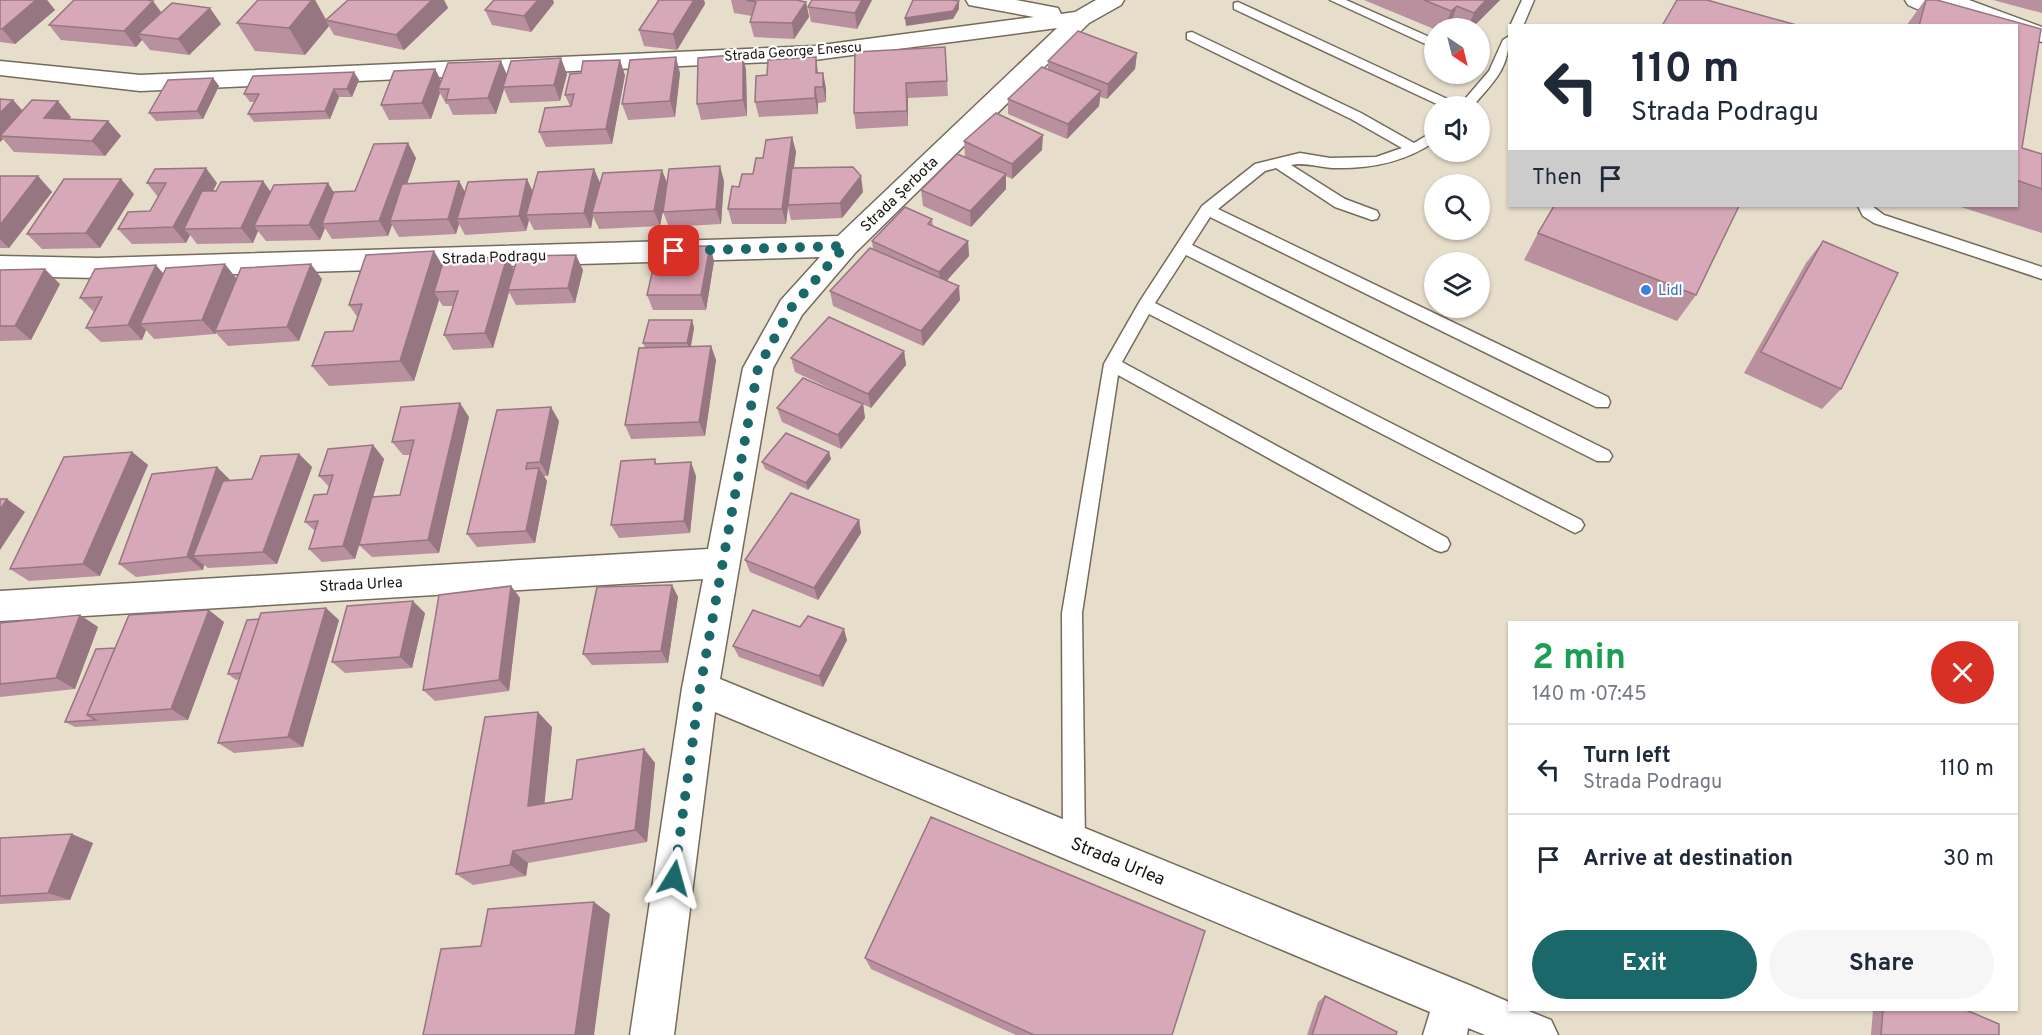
<!DOCTYPE html>
<meta charset="utf-8">
<style>
body{margin:0;font-family:Overpass,sans-serif;background:#f6f6f7;color:#1f2937;height:100vh;display:flex;flex-direction:column;font-size:22px;white-space:nowrap}
*{box-sizing:border-box;margin:0}
p{font-size:20px;color:#747a83}
.icon{flex:none;width:33px;height:33px;fill:none;stroke:currentColor;stroke-width:2;stroke-linecap:round;stroke-linejoin:round}
.map{position:relative;flex:1;overflow:hidden}
.side{position:absolute;left:1508px;top:621px;width:510px;height:390px;display:flex;flex-direction:column;background:#fff;border-radius:0px;box-shadow:0 2px 4px #0004}
.side>*{flex:none}
.guide{position:absolute;left:1508px;top:24px;width:510px;height:183px;border-radius:0px;box-shadow:0 2px 4px #0004;background:#fff;color:#1f2937;overflow:hidden}
.needle{width:39px;rotate:145deg}
.fabs{position:absolute;left:1424px;top:18px;display:grid;gap:12px}
.fabs a{display:grid;place-items:center;width:66px;height:66px;border-radius:50%;background:#fff;box-shadow:0 2px 4px #0004;font-size:30px}
.pin{position:absolute;display:grid;place-items:center;width:51px;height:51px;color:#fff;margin:-26px;border-radius:12px;box-shadow:0 3px 9px #0006}
.me{position:absolute;width:66px;margin:-33px;rotate:8deg;stroke-linejoin:round;filter:drop-shadow(0 0 4px #0008)}
.turn{display:flex;align-items:center;gap:21px;height:126px;padding:0 24px;font-size:27px}
.turn .icon{width:78px;height:78px;stroke-width:2.5}
.turn b{display:block;font-size:42px;line-height:51px}
.then{display:flex;align-items:center;height:57px;padding:0 24px;background:#0003;gap:12px;font-size:22px}
.round{display:grid;place-items:center;flex:none;width:63px;height:63px;border-radius:32px;background:#f6f6f7}
.headline{display:flex;align-items:center;justify-content:space-between;height:102px;padding:0 24px}
h1{font-size:36px;font-weight:700;line-height:45px;color:#1e9e55}
.primary-button{display:flex;gap:12px;margin-top:auto;padding:12px 24px}
.primary-button a{flex:1;height:69px;border-radius:36px;background:#1a686a;color:#fff;font-size:24px;font-weight:700;line-height:69px;text-align:center}
.primary-button a+a{background:#f6f6f7;color:#1f2937}
ul{padding:0;list-style:none}
li{display:flex;align-items:center;gap:18px;height:90px;padding:0 24px;border-top:2px solid #e0e1e3}
li div{flex:1}
li b{display:block;font-size:22px}
li em{font-style:normal}
.map>svg:first-child{display:block}
</style>
<div class="map">
<svg width="2042" height="1035" viewBox="0 0 2042 1035">
<rect width="100%" height="100%" fill="#e7ddcb"/>
<g fill="none" stroke-linecap="round" stroke-linejoin="round">
<g stroke="#746b5b" stroke-width="3">
<path id="lane" d="M1330 0H1346L1434 39V48Z
M1522 0H1534L1523 26H1510Z
M1238 2 1456 103 1458 106H1441L1234 9V3Z
M1192 32 1361 113 1414 143 1434 131V142C1403 163 1369 169 1332 168 1318 167 1305 162 1291 165L1345 199 1377 211 1379 215 1377 219 1372 220 1335 207 1276 168 1265 171 1218 209 1608 397 1610 402 1608 407H1596L1210 217 1192 245 1609 451 1612 456 1609 461H1597L1186 255 1155 303 1581 520 1584 525 1581 530 1575 533 1569 530 1149 314 1122 362 1447 538 1450 544 1447 550 1441 552 1435 550 1118 375 1082 613 1085 843 1082 851 1074 854 1066 851 1063 843 1062 613 1104 364 1140 301 1202 206 1255 164 1300 153 1330 158 1376 157 1402 148 1351 119 1187 39V33Z
M1509 36C1509 70 1493 82 1473 106H1459L1489 71 1503 40Z
M1858 206H1872L1884 215 2042 267V279L1874 223 1863 216Z"/>
</g>
<g stroke="#746b5b" stroke-width="3">
<path id="street" d="M966 0H1016L1058 8 1061 14 1075 12 1096 0H1124L1121 5 1089 23 855 253 802 315 773 368 720 679 1469 985 1509 1002V1010H1526L1551 1020 1558 1035H1485L1468 1028 1467 1035H1423L1430 1012 715 712 674 1035H630L682 688 703 579 0 621V591L708 549 743 368 781 300 820 257 98 278 0 276V256L98 258 838 236 1057 28 814 60 140 91 0 75V61L140 75 814 46 1034 17 969 5Z"/>
</g>
<g stroke="#746b5b" stroke-width="3">
<path id="primary" d="M1905 0H1969L2042 27V42L2016 33V26H1995L1973 17 1976 21 1973 26H1955L1908 5Z"/>
</g>
<use href="#lane" fill="#fff" fill-rule="evenodd"/>
<use href="#street" fill="#fff" fill-rule="evenodd"/>
<use href="#primary" fill="#fff" fill-rule="evenodd"/>
</g>
<path fill="#b9909d" d="M0 0H47L55 10 15 44 0 42Z
M258 0H315L326 19 348 0H444L448 8 404 50 334 35 329 26 305 55 255 51 237 23Z
M656 0H704L705 4 677 50 644 46 639 30 659 1Z
M731 0H799L806 2 809 17 794 39 754 37 750 22 752 16 734 13Z
M872 0 857 29 811 22 808 7Z
M1364 0H1500L1472 28H1434V29Z
M1925 0H1937L2041 29 2022 148 2042 154V233L1958 206H2016V26H1906Z
M1993 0H2042V13Z
M554 3 531 32 492 25 485 10Z
M162 12 221 24 189 55 150 50 142 40 136 47 61 40 49 25Z
M945 47 948 96 908 98V126L856 129 854 113Z
M1137 53 1135 69 1107 99 1100 97 1099 106 1067 139 1008 114V99L1048 70V61Z
M435 69 441 81 507 75 567 74 560 101 510 103 504 89 496 114 453 115 448 104H446L440 93 431 119 389 120 381 105Z
M746 70 747 116 701 120 697 104Z
M680 73 675 117 628 120 622 104Z
M818 73H823L826 89V102L818 103V114L759 117 755 102Z
M625 75 612 144 546 147 539 132 570 106 565 95Z
M213 78 219 86 203 119 156 121 149 113Z
M359 80 352 97H339L330 119 254 122 248 114 254 102H250L244 94Z
M0 99 13 100 23 111 71 117 69 119 108 121 121 136 105 156 14 152 3 139 0 142Z
M792 137 796 152 794 168 863 192 842 218 791 220 788 207 786 224H732L728 209 739 187 753 174 763 158Z
M964 141 1042 150 1012 179 1006 176V189L971 227 923 206 921 190 965 156Z
M416 158 407 184 459 181 465 192 533 191 594 169 600 184H667L724 181 721 224 669 227 663 212 666 195 660 226 599 229 593 216 591 228 534 230 529 220 526 231 465 235 459 224 456 234 399 237 392 225 388 236 332 239 325 228 320 240 266 241 258 231 253 243 197 244 190 235 186 243 132 244 118 229 150 211 158 197 147 183H217L213 191 263 181 271 192 334 193 355 191Z
M0 176H38L52 192 9 248H0Z
M134 194 100 248 42 249 27 234Z
M932 219 933 226 968 241 969 256 947 280 960 300 923 346 833 306 830 291 873 249 872 241Z
M1538 233 1696 295 1677 321 1524 260Z
M1823 241 1841 389 1822 409 1744 373 1806 263Z
M710 246 714 261 706 310H653L647 295Z
M507 257 514 270H583L575 303 516 305 509 292 493 348 453 350 444 335 453 306H443L439 300 414 381 329 386 312 366 353 331 358 318 349 305 442 265Z
M0 270 60 284 31 340 0 341Z
M164 274 237 278 322 279 299 341 228 346 216 333 215 334 154 339 146 330 142 340 101 342 86 328 94 312 80 298Z
M692 320 694 328 691 347 711 346 716 360 705 436 631 439 625 425 645 348 643 343Z
M904 351 906 365 871 408 795 372 791 358Z
M863 404 865 418 841 449 782 422 777 408Z
M469 417 439 553 372 557 359 545 365 526 355 559 322 562 309 549 315 531 305 522 327 494 329 487 319 476 373 445 384 459 373 497 400 495 410 455H403L392 442Z
M559 421 548 476H544L547 481 535 543 477 547 467 534Z
M132 452 148 465 100 576 29 581 10 569Z
M299 454 312 467 277 564 208 568 204 565 203 570 136 577 119 564 217 467 231 481 252 479Z
M831 459 808 490 765 469 762 462Z
M658 464 696 476 690 533 619 538 611 525Z
M859 520 861 533 818 600 750 572 745 560Z
M672 585 678 597 668 663 592 665 583 654Z
M511 586 520 598 509 691 435 701 423 690Z
M425 613 412 668 345 673 332 662Z
M80 615 98 627 75 689 0 697V623Z
M339 620 303 747 234 753 218 743 239 679 236 680 228 674Z
M224 622 188 720 75 727 65 722 115 648Z
M800 627 847 640 823 687 739 657 733 646Z
M552 727 544 803 572 799 644 749 655 763 647 842 528 863 526 876 473 885 456 874Z
M0 838 93 843 70 900 0 904Z
M865 958 1172 1035H1016L871 969Z
M1325 996 1396 1035H1307L1318 1002Z
M1873 1010H1966L1999 1035H1871Z"/>
<path fill="#967680" d="M36 0H47L55 10 15 44 2 29Z
M312 0H315L329 26 305 55 289 28Z
M432 0H444L448 8 404 50 396 35Z
M538 0H553L554 3 531 32 524 16Z
M694 0H704L705 4 677 50 673 34Z
M862 0H872L857 29 855 13Z
M1486 0H1500L1472 28H1468L1474 13Z
M153 1 164 16 138 34 142 40 136 47 124 31Z
M959 1V9L953 19 906 26 905 18Z
M806 2 809 17 794 39 792 23Z
M1457 6 1449 28H1445L1451 11Z
M210 8 221 24 189 55 178 39Z
M1137 53 1135 69 1107 99 1108 84Z
M743 54 746 70 747 116 743 100Z
M676 57 680 73 675 117 670 101Z
M816 57 818 73V89L816 73Z
M561 58 567 74 560 101 554 85Z
M620 60 625 75 612 144 606 129Z
M501 61 508 77 503 87 504 89 496 114 488 98Z
M435 69 443 85 438 89 440 93 431 119 422 103Z
M354 72 359 80 352 97 347 89Z
M823 73 826 89V102L823 87Z
M213 78 219 86 203 119 197 111Z
M906 83 908 98V126L907 111Z
M815 87 818 103V114L815 98Z
M334 89 339 97 330 119 325 111Z
M1101 91 1099 106 1067 139 1068 124Z
M13 100 27 116 0 136 3 139 0 142V113Z
M58 101 71 117 57 133 44 118Z
M108 121 121 136 105 156 92 141Z
M1043 135 1042 150 1012 179V164Z
M792 137 796 152 788 205V207L786 224 782 209Z
M408 143 416 158 394 221H390L392 225 388 236 379 221Z
M720 166 724 181 721 224 716 209Z
M206 168 217 183 193 229H184L190 235 186 243 173 227Z
M594 169 601 185 592 213 593 216 591 228 584 213Z
M662 170 668 185 660 226 654 211Z
M1006 174V189L971 227 970 211Z
M38 176 52 192 9 248 0 239V225Z
M861 176 863 192 842 218 840 203Z
M121 179 134 194 100 248 86 233Z
M527 179 534 194 526 215 529 220 526 231 519 216Z
M263 181 274 197 254 226 258 231 253 243 241 228Z
M459 181 467 196 457 219 459 224 456 234 448 219Z
M328 183 338 199 322 224 325 228 320 240 309 225Z
M968 241 969 256 941 287 939 272Z
M710 246 714 261 706 310 701 295Z
M434 251 447 273 434 292 439 300 414 381 400 361Z
M576 255 583 270 575 303 568 288Z
M507 257 515 272 508 290 509 292 493 348 485 333Z
M225 264 237 279 215 331 216 333 215 334 202 320Z
M311 264 322 279 299 341 287 327Z
M156 265 169 280 140 324 146 330 142 340 128 325Z
M45 269 60 284 31 340 15 326Z
M959 286 960 300 923 346 921 331Z
M692 320 694 328 690 350 687 343Z
M711 346 716 360 705 436 699 422Z
M904 351 906 365 871 408 868 394Z
M460 403 469 417 439 553 428 540Z
M863 404 865 418 841 449 838 435Z
M551 407 559 421 548 476 540 462Z
M373 445 384 459 355 559 343 546Z
M132 452 148 465 100 576 83 564Z
M829 452 831 459 808 490 806 483Z
M299 454 312 467 277 564 263 552Z
M691 462 696 476 690 533 684 521Z
M217 467 231 481 193 556 204 565 203 570 187 557Z
M539 468 547 481 535 543 526 531Z
M7 499 25 512 0 550V510Z
M859 520 861 533 818 600 814 588Z
M672 585 678 597 668 663 661 651Z
M511 586 520 598 509 691 499 680Z
M413 601 425 613 412 668 400 657Z
M326 608 339 620 303 747 288 737Z
M209 610 224 622 188 720 171 709Z
M80 615 98 627 75 689 56 678Z
M844 629 847 640 823 687 819 676Z
M538 712 552 727 543 819 528 806Z
M644 749 655 763 647 842 635 830Z
M72 834 93 843 70 900 48 893Z
M513 851 528 863 526 876 510 865Z
M594 902 610 914 594 1035H575Z"/>
<path fill="#d7a8b7" stroke="#967680" stroke-width="1.5" d="M0 0H36L2 29H0Z
M74 0H147L153 1 124 31 49 25Z
M258 0H312L289 28 237 23Z
M348 0H432L396 35 326 20Z
M494 0H538L524 16 485 10Z
M659 0H694L673 34 639 30Z
M746 0H796L806 2 792 23 750 22 756 2Z
M812 0H862L855 13 808 7Z
M913 0H952L959 1 953 11 905 18Z
M1424 0H1486L1474 13 1457 6 1451 11Z
M1677 0H1707L1800 26H1662Z
M1926 0H1937L2041 29 2022 148 2042 154V189L2016 180V26H1919Z
M172 3 210 8 178 39 138 34Z
M1078 31 1137 53 1108 84 1048 61Z
M945 47 947 81 906 83 907 111 854 113 855 52Z
M743 54V100L697 104 698 58Z
M676 57 670 101 622 104 630 60Z
M816 57V73H823V87H815V98L755 102 756 76 767 75 768 60Z
M561 58 554 85 503 87 511 61Z
M620 60 606 129 539 132 545 108 571 106 574 94 565 95 570 74 581 73 583 61Z
M501 61 488 98 446 100 449 89H438L448 63Z
M1042 67 1101 91 1068 124 1008 99Z
M435 69 422 103 381 105 394 71Z
M354 72 347 89H334L325 111 248 114 259 94H244L253 76Z
M213 78 197 111 149 113 168 80Z
M0 99 13 100 0 113Z
M32 100 58 101 44 118 108 121 92 141 0 136Z
M996 113 1043 135 1012 164 964 141Z
M792 137 782 209H728L732 186 739 187 742 174H753L756 158H763L766 140Z
M408 143 379 221 322 224 334 192 355 191 374 144Z
M957 154 1006 174 970 211 921 190Z
M720 166 716 209 663 212 669 169Z
M853 167 861 176 840 203 788 205 792 168Z
M206 168 173 227 118 229 128 212 150 211 166 183H147L155 169Z
M594 169 584 213 526 215 538 172Z
M662 170 654 211 592 213 603 173Z
M0 176H38L0 225Z
M64 179H121L86 233 27 234Z
M527 179 519 216 457 219 468 182Z
M263 181 241 228 184 229 202 191H216L221 182Z
M459 181 448 219 390 221 402 184Z
M328 183 309 225 254 226 274 185Z
M1554 206H1739L1696 295 1538 233Z
M905 207 932 219 928 224 968 241 939 272 872 241Z
M1823 241 1898 273 1841 389 1761 352Z
M710 246 701 295H647L658 247Z
M870 248 959 286 921 331 830 291Z
M434 251 400 361 312 366 325 332 353 331 362 304 349 305 366 255Z
M576 255 568 288 508 290 518 256Z
M507 257 485 333 444 335 458 291 434 292 444 259Z
M225 264 202 320 140 324 166 268Z
M311 264 287 327 215 331 241 268Z
M156 265 128 325 86 328 102 297 80 298 95 269Z
M45 269 15 326H0V270Z
M829 317 904 351 868 394 791 358Z
M649 320H692L687 343H643Z
M711 346 699 422 625 425 639 348Z
M803 378 863 404 838 435 777 408Z
M460 403 428 540 359 545 372 497 400 495 414 440 392 442 401 407Z
M551 407 540 462 527 463 526 469 539 468 526 531 467 534 497 410Z
M786 433 829 452 806 483 762 462Z
M373 445 343 546 309 549 318 521 305 522 314 495 327 494 333 475 319 476 328 449Z
M132 452 83 564 10 569 64 457Z
M299 454 263 552 193 556 223 481 252 479 261 456Z
M655 459V464L691 462 684 521 611 525 621 461Z
M217 467 187 557 119 564 152 474Z
M791 493 859 520 814 588 745 560Z
M0 499H7L0 510Z
M672 585 661 651 583 654 597 587Z
M511 586 499 680 423 690 439 595Z
M413 601 400 657 332 662 347 606Z
M326 608 288 737 218 743 261 613Z
M209 610 171 709 87 715 129 615Z
M753 610 800 627 808 616 844 629 819 676 733 646Z
M80 615 56 678 0 684V623Z
M259 619 241 673 228 674 247 620Z
M115 648 87 715 96 720 65 722 96 649Z
M538 712 528 806 572 799 577 760 644 749 635 830 513 851 510 865 456 874 485 717Z
M931 817 1205 931 1172 1035H1034L865 958Z
M72 834 48 893 0 896V838Z
M594 902 575 1035H423L441 949 481 946 488 909Z
M1325 996 1397 1032 1396 1035H1312Z
M1883 1010H1966L1999 1024V1035H1881Z"/>
<g fill="none" stroke-linecap="round" stroke-linejoin="round">
<path stroke="#1a686a" stroke-width="10" stroke-dasharray="0 18" d="M674 251 845 246 791 308 758 368 700 688 674 878"/>
</g>
<circle fill="#3f7fe0" stroke="#fff" stroke-width="2" cx="1646" cy="290" r="6"/>
<g text-anchor="middle" stroke-width="4.5" stroke-linejoin="round" paint-order="stroke">
<g font-size="14" fill="#1a1610" stroke="#fff">
<text transform="translate(793 51) rotate(-4)" y="5">Strada George Enescu</text>
</g>
<g font-size="15" fill="#1a1610" stroke="#fff">
<text transform="translate(899 194) rotate(-44)" y="5">Strada Șerbota</text>
<text transform="translate(494 257) rotate(-2)" y="5">Strada Podragu</text>
<text transform="translate(361 584) rotate(-3)" y="5">Strada Urlea</text>
</g>
<g font-size="15" fill="#366cbe" stroke="#fff" text-anchor="start">
<text x="1658" y="295">Lidl</text>
</g>
<g font-size="18" fill="#1a1610" stroke="#fff">
<text transform="translate(1118 861) rotate(22)" y="6">Strada Urlea</text>
</g>
</g>
</svg>
<div class="fabs">
<a><svg class="needle" viewBox="-14 -14 28 28"><path d="M0-13l5 13h-10z" fill="#e53935"/><path d="M0 13l5-13h-10z" fill="#747a83"/></svg></a>
<a><svg class="icon" aria-label="sound" viewBox="0 0 24 24"><path d="M4 9h4l5-4v14l-5-4H4zM17 9q2 3 0 6"/></svg></a>
<a><svg class="icon" aria-label="search" viewBox="0 0 24 24"><circle cx="10" cy="10" r="6"/><path d="M15 15l6 6"/></svg></a>
<a><svg class="icon" aria-label="layers" viewBox="0 0 24 24"><path d="M12 4l9 5-9 5-9-5zM3 14l9 5 9-5"/></svg></a>
</div>
<div class="pin" style="left:674px;top:251px;background:#d93025"><svg class="icon" aria-label="arrive" viewBox="0 0 24 24"><path d="M6 21V4h12l-3 4 3 4H6"/></svg></div>
<svg class="me" style="left:674px;top:878px" viewBox="-20 -20 40 40"><path d="M0-17L14 15 0 8-14 15z" fill="#1a686a" stroke="#fff" stroke-width="4"/></svg>
<div class="guide">
<div class="turn"><svg class="icon" aria-label="left" viewBox="0 0 24 24"><path d="M17 20v-9H6M10 6l-5 5 5 5"/></svg><div><b>110 m</b>Strada Podragu</div></div>
<div class="then">Then<svg class="icon" aria-label="arrive" viewBox="0 0 24 24"><path d="M6 21V4h12l-3 4 3 4H6"/></svg></div>
</div>
<section class="side">
<div class="headline"><div><h1>2 min</h1><p>140 m · 07:45</p></div><a class="round" style="background:#d93025;color:#fff"><svg class="icon" aria-label="close" viewBox="0 0 24 24"><path d="M6 6l12 12M18 6L6 18"/></svg></a></div>
<ul>
<li><svg class="icon" aria-label="left" viewBox="0 0 24 24"><path d="M17 20v-9H6M10 6l-5 5 5 5"/></svg><div><b>Turn left</b><p>Strada Podragu</p></div><em>110 m</em></li>
<li><svg class="icon" aria-label="arrive" viewBox="0 0 24 24"><path d="M6 21V4h12l-3 4 3 4H6"/></svg><div><b>Arrive at destination</b></div><em>30 m</em></li>
</ul>
<div class="primary-button"><a>Exit</a><a>Share</a></div>
</section>
</div>
